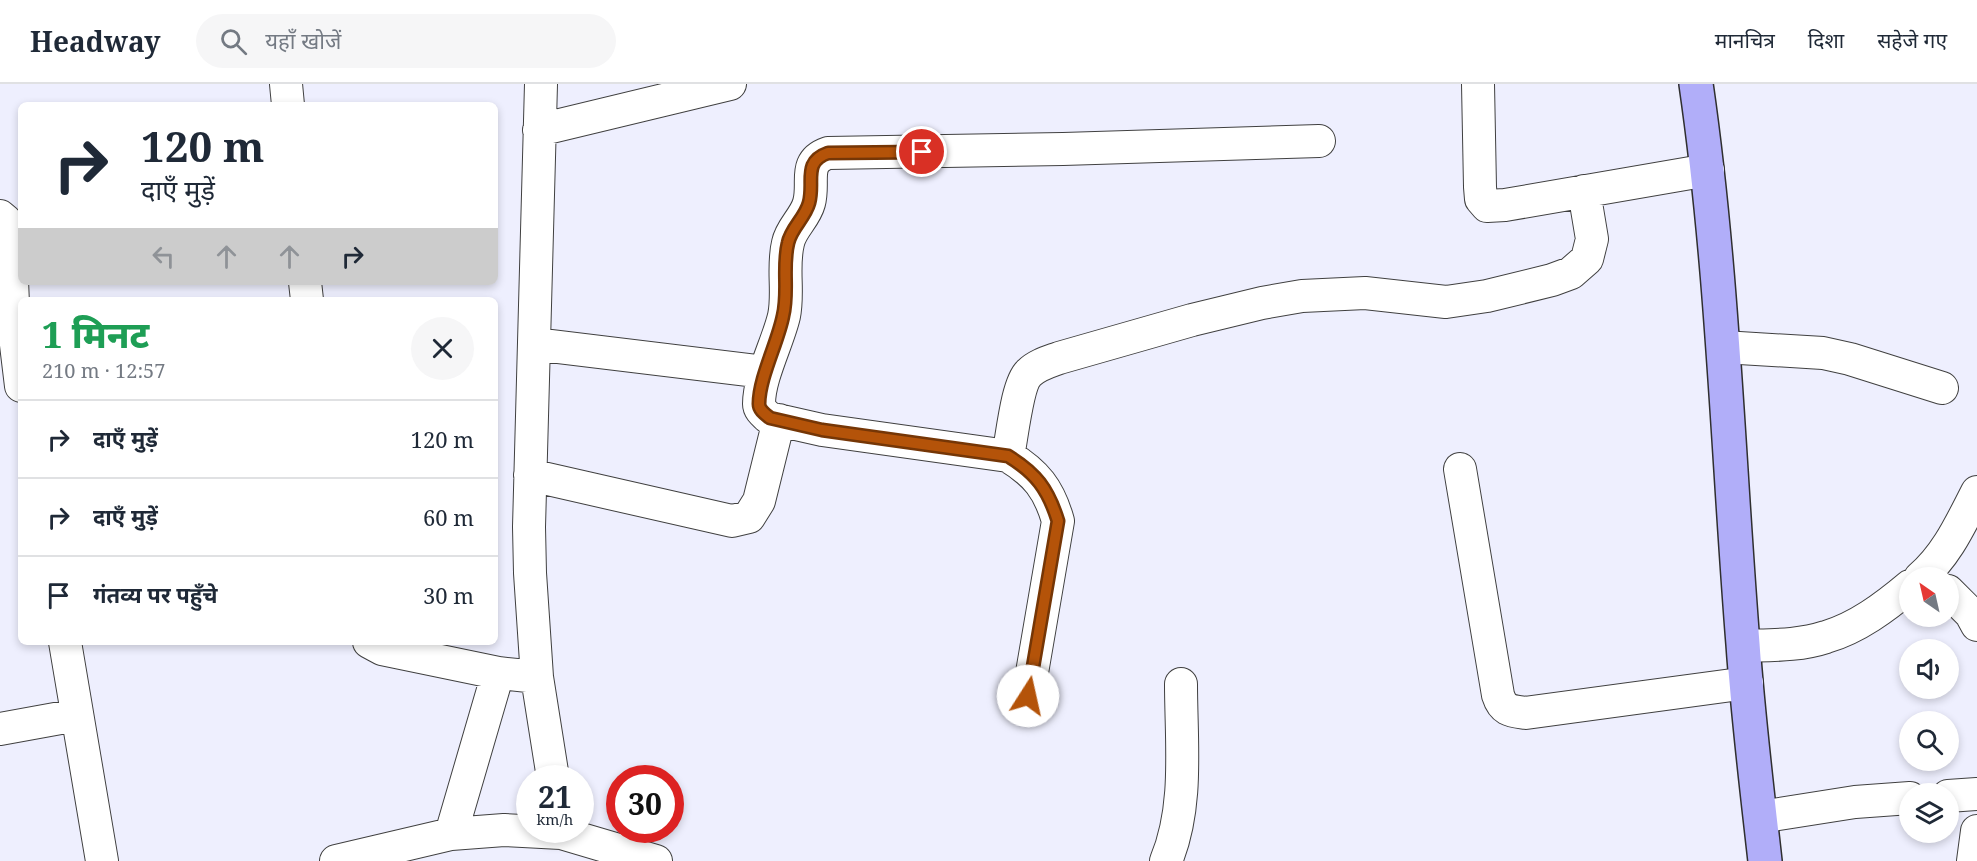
<!DOCTYPE html>
<html lang="hi">
<meta charset="utf-8">
<style>
body{margin:0;font-family:"Noto Serif","Noto Sans Devanagari",serif;background:#f6f6f7;color:#1f2937;height:100vh;display:flex;flex-direction:column;font-size:22px;white-space:nowrap}
*{box-sizing:border-box;margin:0}
p{font-size:20px;color:#747a83}
.icon{flex:none;width:33px;height:33px;fill:none;stroke:currentColor;stroke-width:2;stroke-linecap:round;stroke-linejoin:round}
.map{position:relative;flex:1;overflow:hidden}
.drawer{position:absolute;left:18px;top:213px;width:480px;height:348px;display:flex;flex-direction:column;background:#fff;border-radius:9px;box-shadow:0 3px 9px #0003}
.drawer>*{flex:none}
.banner{position:absolute;left:18px;top:18px;width:480px;height:183px;border-radius:9px;box-shadow:0 3px 9px #0003;background:#fff;color:#1f2937;overflow:hidden}
.needle{width:39px;rotate:326deg}
.buttons{position:absolute;left:1899px;top:483px;display:grid;gap:12px}
.buttons a{display:grid;place-items:center;width:60px;height:60px;border-radius:50%;background:#fff;box-shadow:0 3px 9px #0003;font-size:30px}
.speed{position:absolute;left:516px;top:681px;display:flex;gap:12px;font-size:30px;font-weight:700;text-align:center}
.speed>*{display:grid;place-content:center;width:78px;height:78px;border-radius:50%;background:#fff;box-shadow:0 3px 9px #0003;line-height:1}
.speed small{font-size:15px;font-weight:400}
.speed .limit{border:9px solid #d22;background:#fff;color:#111}
.pin{position:absolute;display:grid;place-items:center;width:51px;height:51px;color:#fff;margin:-26px;border:3px solid #fff;border-radius:50%;box-shadow:0 2px 6px #0007}
.me{position:absolute;width:66px;margin:-33px;rotate:10deg;stroke-linejoin:round;filter:drop-shadow(0 0 4px #0008)}
.turn{display:flex;align-items:center;gap:21px;height:126px;padding:0 24px;font-size:27px}
.turn .icon{width:78px;height:78px;stroke-width:2.5}
.turn b{display:block;font-size:42px;line-height:51px}
.lanes{display:flex;align-items:center;height:57px;padding:0 24px;background:#0003;justify-content:center;gap:30px;direction:ltr}
.lanes .off{opacity:.35}
.round{display:grid;place-items:center;flex:none;width:63px;height:63px;border-radius:32px;background:#f6f6f7}
.headline{display:flex;align-items:center;justify-content:space-between;height:102px;padding:0 24px}
h1{font-size:36px;font-weight:800;line-height:45px;color:#1e9e55}
ul{padding:0;list-style:none}
li{display:flex;align-items:center;gap:18px;height:78px;padding:0 24px;border-top:2px solid #e0e1e3}
li div{flex:1}
li b{display:block;font-size:22px}
li em{font-style:normal}
header{display:flex;align-items:center;gap:36px;box-sizing:border-box;height:84px;padding:0 30px;background:#fff;border-bottom:2px solid #e0e1e3}
header strong{font-size:28px}
nav{display:flex;gap:33px;margin-inline-start:auto;font-size:21px}
.search{width:420px;height:54px;background:#f6f6f7;display:flex;align-items:center;gap:15px;box-sizing:border-box;padding:0 21px;border-radius:33px;color:#747a83;font-size:22px}
.map>svg:first-child{display:block}
</style>
<header>
<strong>Headway</strong>
<div class="search"><svg class="icon" aria-label="search" viewBox="0 0 24 24"><circle cx="10" cy="10" r="6"/><path d="M15 15l6 6"/></svg>यहाँ खोजें</div>
<nav><a>मानचित्र</a><a>दिशा</a><a>सहेजे गए</a></nav>
</header>
<div class="map">
<svg width="1977" height="777" viewBox="0 0 1977 777">
<rect width="100%" height="100%" fill="#eeeffe"/>
<g fill="none" stroke-linecap="round" stroke-linejoin="round">
<g stroke="#404040" stroke-width="34">
<path id="street" d="M286 0 288 21
M541 0 529 443 530 489 537 593 553 694
M1478 0 1480 103 1481 115 1487 122 1505 121 1708 86
M539 46 730 0
M0 132 6 137 10 148 14 244 21 302
M305 198 307 216
M534 260 765 288
M1723 263 1823 269 1850 275 1942 304
M1008 372C1012 354 1017 300 1029 289 1037 281 1048 278 1059 274L1192 236 1262 219 1302 212 1365 209 1446 218 1487 212 1552 196 1571 189 1587 175 1592 155 1584 107
M1460 385 1498 611C1503 627 1511 627 1526 629L1747 599
M530 391 732 437 749 433 759 417 779 336
M1920 494C1947 471 1961 439 1977 408
M1948 507 1971 530 1977 541
M65 558 102 777
M369 558 382 565 498 589 537 593
M1743 562C1770 561 1799 562 1826 553 1857 544 1885 523 1910 502
M1028 612 1058 437C1049 405 1036 389 1008 372L822 346 769 334C765 330 759 326 759 320 759 293 778 258 784 232 789 208 782 183 788 159 791 144 805 134 809 119 815 98 802 78 828 69L1063 65 1319 57
M0 645 77 631
M1948 712 1977 710
M1760 733 1855 718 1910 714
M451 750 498 589
M336 777 451 750 504 746 561 749 656 777
M1166 777C1189 722 1181 658 1181 600
M1973 777 1977 747"/>
</g>
<g stroke="#2f2f2f" stroke-width="36">
<path id="secondary" d="M1696 0C1723 186 1728 373 1743 560 1748 633 1757 705 1765 777"/>
</g>
<use href="#street" stroke="#fff" stroke-width="32"/>
<use href="#secondary" stroke="#b1aef9" stroke-width="33"/>
</g>
<g fill="none" stroke-linecap="round" stroke-linejoin="round">
<g stroke="#753606" stroke-width="15">
<path id="route" d="M922 68 828 69C802 78 815 98 809 119 805 134 791 144 788 159 782 183 789 208 783 232 778 258 759 294 759 320 759 326 765 330 770 334L822 346 1008 372C1036 389 1048 405 1058 437L1028 612"/>
</g>
<use href="#route" stroke="#b45309" stroke-width="10"/>
</g>
</svg>
<div class="buttons">
<a><svg class="needle" viewBox="-14 -14 28 28"><path d="M0-13l5 13h-10z" fill="#e53935"/><path d="M0 13l5-13h-10z" fill="#747a83"/></svg></a>
<a><svg class="icon" aria-label="sound" viewBox="0 0 24 24"><path d="M4 9h4l5-4v14l-5-4H4zM17 9q2 3 0 6"/></svg></a>
<a><svg class="icon" aria-label="search" viewBox="0 0 24 24"><circle cx="10" cy="10" r="6"/><path d="M15 15l6 6"/></svg></a>
<a><svg class="icon" aria-label="layers" viewBox="0 0 24 24"><path d="M12 4l9 5-9 5-9-5zM3 14l9 5 9-5"/></svg></a>
</div>
<div class="speed"><div>21<small>km/h</small></div><div class="limit">30</div></div>
<div class="pin" style="left:922px;top:68px;background:#d93025"><svg class="icon" aria-label="arrive" viewBox="0 0 24 24"><path d="M6 21V4h12l-3 4 3 4H6"/></svg></div>
<svg class="me" style="left:1028px;top:612px" viewBox="-20 -20 40 40"><circle r="19" fill="#fff"/><path d="M0-13L10 11 0 6-10 11z" fill="#b45309"/></svg>
<div class="banner">
<div class="turn"><svg class="icon" aria-label="right" viewBox="0 0 24 24"><path d="M7 20v-9h11M14 6l5 5-5 5"/></svg><div><b>120 m</b>दाएँ मुड़ें</div></div>
<div class="lanes"><svg class="icon off" aria-label="left" viewBox="0 0 24 24"><path d="M17 20v-9H6M10 6l-5 5 5 5"/></svg><svg class="icon off" aria-label="ahead" viewBox="0 0 24 24"><path d="M12 20V5M6 11l6-6 6 6"/></svg><svg class="icon off" aria-label="ahead" viewBox="0 0 24 24"><path d="M12 20V5M6 11l6-6 6 6"/></svg><svg class="icon" aria-label="right" viewBox="0 0 24 24"><path d="M7 20v-9h11M14 6l5 5-5 5"/></svg></div>
</div>
<section class="drawer">
<div class="headline"><div><h1>1 मिनट</h1><p>210 m · 12:57</p></div><a class="round"><svg class="icon" aria-label="close" viewBox="0 0 24 24"><path d="M6 6l12 12M18 6L6 18"/></svg></a></div>
<ul>
<li><svg class="icon" aria-label="right" viewBox="0 0 24 24"><path d="M7 20v-9h11M14 6l5 5-5 5"/></svg><div><b>दाएँ मुड़ें</b></div><em>120 m</em></li>
<li><svg class="icon" aria-label="right" viewBox="0 0 24 24"><path d="M7 20v-9h11M14 6l5 5-5 5"/></svg><div><b>दाएँ मुड़ें</b></div><em>60 m</em></li>
<li><svg class="icon" aria-label="arrive" viewBox="0 0 24 24"><path d="M6 21V4h12l-3 4 3 4H6"/></svg><div><b>गंतव्य पर पहुँचे</b></div><em>30 m</em></li>
</ul>
</section>
</div>
